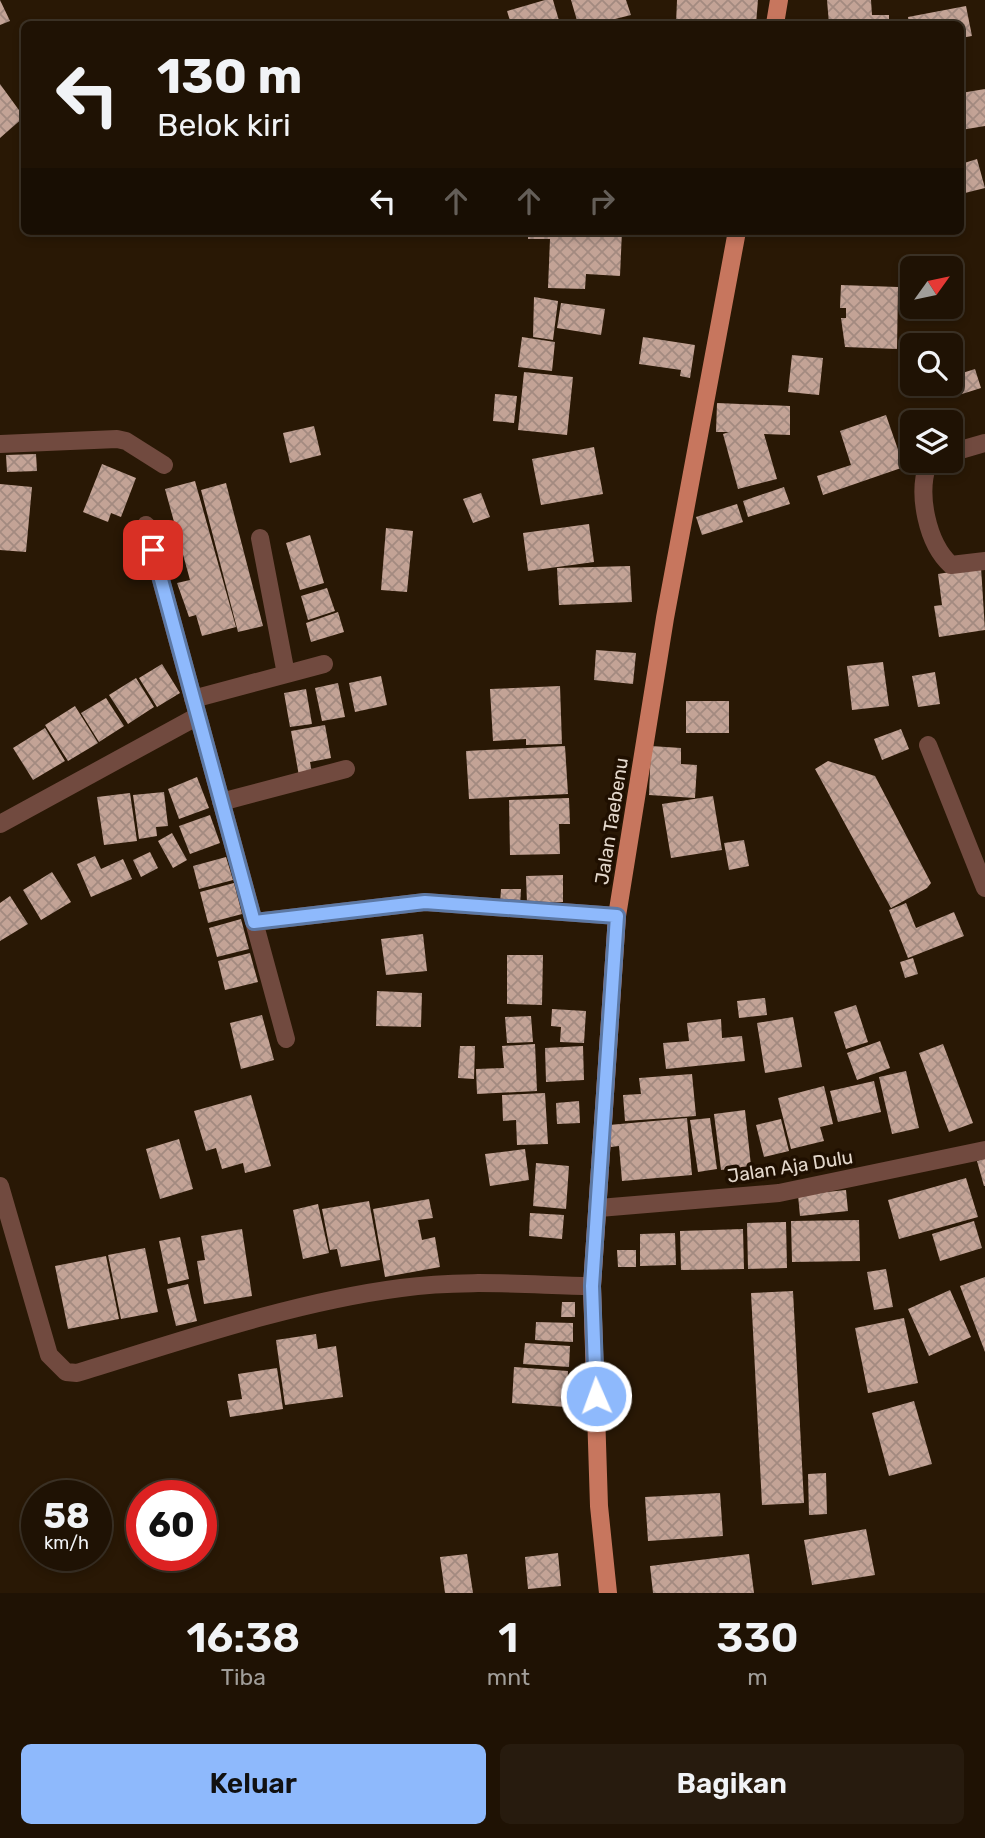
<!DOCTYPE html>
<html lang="id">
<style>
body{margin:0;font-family:Rubik,sans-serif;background:#271b0e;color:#f1f3f6;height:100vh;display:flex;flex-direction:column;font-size:26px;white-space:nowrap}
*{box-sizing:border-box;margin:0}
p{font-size:23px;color:#a19e9a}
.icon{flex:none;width:38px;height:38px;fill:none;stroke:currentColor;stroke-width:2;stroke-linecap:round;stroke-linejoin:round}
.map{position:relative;height:1593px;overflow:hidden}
.side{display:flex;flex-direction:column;background:#1f1204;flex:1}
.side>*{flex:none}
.guide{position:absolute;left:21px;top:21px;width:943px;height:214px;border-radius:10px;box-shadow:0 4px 10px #0003,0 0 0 2px #3c3226;background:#1f1204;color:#f1f3f6;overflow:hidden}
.needle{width:46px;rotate:57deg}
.buttons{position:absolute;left:900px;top:256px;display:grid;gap:14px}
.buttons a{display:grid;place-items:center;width:63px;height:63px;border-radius:10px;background:#1f1204;box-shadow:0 4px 10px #0003,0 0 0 2px #3c3226;font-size:35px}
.speed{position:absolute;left:21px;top:1480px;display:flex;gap:14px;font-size:35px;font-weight:700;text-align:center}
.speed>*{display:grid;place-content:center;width:91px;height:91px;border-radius:50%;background:#1f1204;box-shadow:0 4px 10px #0003,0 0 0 2px #3c3226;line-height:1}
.speed small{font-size:18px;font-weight:400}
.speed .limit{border:10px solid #d22;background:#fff;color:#111}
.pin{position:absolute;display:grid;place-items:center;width:60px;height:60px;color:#fff;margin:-30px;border-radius:14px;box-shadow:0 4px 10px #0006}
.me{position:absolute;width:77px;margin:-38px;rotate:358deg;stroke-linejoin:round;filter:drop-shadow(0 0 5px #0008)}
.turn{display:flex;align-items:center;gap:24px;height:147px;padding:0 21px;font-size:32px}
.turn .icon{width:91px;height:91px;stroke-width:2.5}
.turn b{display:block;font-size:49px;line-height:60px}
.lanes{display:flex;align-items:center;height:66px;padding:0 21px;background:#0003;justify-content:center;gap:35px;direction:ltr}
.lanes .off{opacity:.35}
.eta{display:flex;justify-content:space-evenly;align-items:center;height:119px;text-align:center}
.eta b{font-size:42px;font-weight:600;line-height:49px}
.primary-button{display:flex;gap:14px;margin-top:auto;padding:14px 21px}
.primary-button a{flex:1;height:80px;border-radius:10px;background:#8eb9fc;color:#111;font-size:28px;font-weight:600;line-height:80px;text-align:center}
.primary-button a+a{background:#271b0e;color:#f1f3f6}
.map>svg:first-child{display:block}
</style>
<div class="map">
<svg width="985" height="1593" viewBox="0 0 985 1593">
<defs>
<pattern id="building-cross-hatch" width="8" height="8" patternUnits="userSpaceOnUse" patternTransform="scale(1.75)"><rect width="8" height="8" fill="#c3a396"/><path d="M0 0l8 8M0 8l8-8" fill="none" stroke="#a38a80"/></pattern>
</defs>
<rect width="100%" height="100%" fill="#291805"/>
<path fill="url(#building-cross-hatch)" d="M0 0 10 21 0 25Z
M545 0H553L560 24H511L507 11Z
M571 0H626L631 15 595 24H578Z
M677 0H758L756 24H676Z
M827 0H871L872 15H889V24H829Z
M966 6 972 36 961 38V24H909L908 17Z
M0 84 24 117 0 138Z
M985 89V126L961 130V93Z
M977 159 985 188 961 194V164Z
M528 231H622L620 276 586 274 585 289 548 288 550 239H528Z
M841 285 898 287 897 349 845 347 841 318H846V308H840Z
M534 297 558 301 553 340 533 337Z
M561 303 605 309 601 335 557 328Z
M909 333H931V345H912V353H908Z
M522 337 555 342 552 371 518 367Z
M643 337 695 345 690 378 680 376 681 370 639 364Z
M792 355 823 358 819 395 788 392Z
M905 356H912V375H905Z
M975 369 981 388 962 394 956 375Z
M524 372 573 377 567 435 518 430Z
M495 394 517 396 514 423 493 421Z
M717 403 790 406V435L764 434 777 479 738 489 723 434 729 432H716Z
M886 415 904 467 823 495 817 476 851 465 840 431Z
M314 426 321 455 290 463 283 433Z
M594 447 603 494 541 505 532 459Z
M36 454 37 471 7 472 6 455Z
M102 464 136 478 121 517 111 513 108 522 83 512Z
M195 481 236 627 202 636 196 615 189 617 177 583 190 580 165 489Z
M226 483 263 626 238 632 201 490Z
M0 484 32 487 26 552 0 550Z
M784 487 790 504 748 517 743 501Z
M481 493 490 517 473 523 463 499Z
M737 504 743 522 702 535 696 517Z
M589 524 594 562 528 571 523 533Z
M386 528 413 531 407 592 381 590Z
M310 535 324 583 300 590 286 543Z
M630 566 632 602 559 605 557 568Z
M981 567 985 630 939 637 934 606 942 605 938 574Z
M327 588 335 611 308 620 301 596Z
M338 612 344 632 311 642 306 623Z
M596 650 636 653 633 684 594 680Z
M883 662 889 706 852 710 847 666Z
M162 664 180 693 157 707 139 678Z
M935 672 940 704 918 707 912 676Z
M381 676 387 705 355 712 349 683Z
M136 678 154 707 128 724 109 695Z
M338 683 345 717 322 721 315 688Z
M560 686 562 744 526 745V739L493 741 490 689Z
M306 689 312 724 290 727 284 693Z
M106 698 124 726 99 742 81 713Z
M686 701H729V733H686Z
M75 706 98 743 68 761 45 725Z
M325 725 331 758 310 762 312 773 299 776 291 731Z
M45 728 65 761 33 780 13 748Z
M901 729 909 749 882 760 874 739Z
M565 746 568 794 469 799 466 751Z
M651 746 681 748V764L697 765 695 798 649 795Z
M828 761 875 776 931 883 927 888 891 908 815 769Z
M197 777 209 808 179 819 168 789Z
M164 792 168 826 156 827 157 836 139 839 133 795Z
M130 793 137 841 104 845 97 797Z
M713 796 722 850 671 858 662 804Z
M569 798 570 824H559L560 854 510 855 509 800Z
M210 815 220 843 190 854 179 826Z
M172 833 187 860 173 868 158 841Z
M744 840 749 866 729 870 724 843Z
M150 852 158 868 141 877 133 860Z
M95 856 101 869 123 859 132 879 91 897 77 864Z
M226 857 233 880 199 889 193 866Z
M52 872 71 902 41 920 23 890Z
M563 875V902L527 903 526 876Z
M234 883 242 914 208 923 200 892Z
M501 889H521L520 906 500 905Z
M10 896 28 924 0 941V903Z
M906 903 916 928 954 912 964 936 908 958 889 910Z
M241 919 249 949 217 957 209 928Z
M423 934 427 971 386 975 381 939Z
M250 953 258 982 225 990 218 961Z
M507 955H543L542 1005 507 1004Z
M913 958 918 974 905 978 900 962Z
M377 991 422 993 421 1027 376 1026Z
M765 998 767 1015 739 1018 737 1001Z
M856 1005 868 1042 846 1049 834 1012Z
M552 1009 586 1011 584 1043 560 1042 561 1027 551 1026Z
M262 1015 274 1060 241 1069 230 1023Z
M531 1016 533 1042 507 1043 505 1017Z
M793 1017 802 1067 765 1073 757 1023Z
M721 1019 722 1038 742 1036 745 1061 666 1069 663 1043 689 1041 687 1023Z
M880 1041 890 1068 857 1080 847 1053Z
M535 1044 537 1091 477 1094 476 1069 504 1068 502 1046Z
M943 1044 973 1123 949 1132 919 1053Z
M460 1046H475L474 1079 458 1078Z
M583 1046 584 1080 546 1082 545 1048Z
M906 1071 919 1128 892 1134 879 1077Z
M692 1074 696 1116 625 1121 623 1095 641 1094 639 1078Z
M874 1081 881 1112 838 1122 830 1091Z
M824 1086 833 1124 820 1127 824 1141 791 1149 778 1098Z
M545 1093 548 1144 517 1145 516 1120 503 1121 502 1095Z
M251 1095 271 1166 245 1173 243 1163 222 1169 216 1148 206 1151 194 1111Z
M579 1101 580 1123 557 1124 556 1103Z
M745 1110 751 1166 721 1170 714 1114Z
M687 1118 692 1175 622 1181 619 1146 611 1147 609 1125Z
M710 1118 717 1169 698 1172 690 1120Z
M781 1119 789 1151 764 1157 756 1125Z
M179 1139 193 1189 160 1199 146 1149Z
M525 1149 529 1180 490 1186 485 1154Z
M985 1158V1186H984L977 1161Z
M536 1163 569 1166 566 1209 533 1206Z
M966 1178 978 1217 899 1239 888 1200Z
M846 1190 848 1211 800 1216 798 1195Z
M429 1199 433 1218 418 1220 422 1240 435 1237 440 1267 385 1277 373 1209Z
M369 1201 380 1260 341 1267 337 1249 330 1250 322 1209Z
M318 1204 329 1253 303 1259 293 1210Z
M530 1213 564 1215 562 1239 529 1236Z
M859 1220 860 1261 792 1262 791 1221Z
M974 1221 982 1248 940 1261 932 1234Z
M786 1222 787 1268 748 1269 747 1223Z
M242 1229 252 1296 204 1304 197 1261 205 1260 201 1236Z
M743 1229 744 1269 681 1270 680 1231Z
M675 1233 676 1265 640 1266V1234Z
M180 1237 189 1279 168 1284 159 1241Z
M145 1248 158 1312 121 1319 108 1255Z
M617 1250H636V1267H618Z
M106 1256 119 1319 68 1329 55 1266Z
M886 1269 893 1307 874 1310 867 1272Z
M985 1277V1352L960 1286Z
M188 1284 197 1321 176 1326 167 1289Z
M950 1290 971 1337 929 1356 908 1309Z
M793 1291 804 1503 762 1505 751 1293Z
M562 1302H575V1317H561Z
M904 1318 918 1383 868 1393 855 1328Z
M536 1322 573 1323V1342L535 1340Z
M316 1334 318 1349 336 1346 343 1397 285 1405 276 1340Z
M525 1343 570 1346 569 1367 523 1364Z
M514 1367 568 1371 566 1407 512 1403Z
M277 1368 283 1409 230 1417 227 1401 242 1399 238 1374Z
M914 1401 932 1464 889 1476 872 1413Z
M826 1473 827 1514 809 1515 808 1474Z
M720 1493 723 1536 648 1541 645 1497Z
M866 1529 875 1575 812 1585 804 1540Z
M558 1553 561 1586 528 1589 525 1557Z
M467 1554 473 1593H445L440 1557Z
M749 1554 754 1593H653L650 1566Z"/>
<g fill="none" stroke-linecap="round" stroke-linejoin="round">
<path stroke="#714a3f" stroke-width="18" d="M0 444 117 439 126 441 164 465
M950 453 985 443
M936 460 928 464C917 494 927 543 951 565L985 561
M146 525 286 1039
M260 538 286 674
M193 699 324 664
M928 745 985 888
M221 802 346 769
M0 824 198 716
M254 922 425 902 617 916
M0 1186 49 1355 66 1372 77 1373C181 1341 293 1302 401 1288 464 1279 529 1285 592 1286"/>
<path stroke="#714a3f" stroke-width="18" d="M599 1208 779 1193 985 1150"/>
<path stroke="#c7765e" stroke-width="18" d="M775 24 779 0
M608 1593 599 1506 592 1286 617 916 665 618 737 231"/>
</g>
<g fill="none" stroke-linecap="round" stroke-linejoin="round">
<g stroke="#5c78a4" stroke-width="18">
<path id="route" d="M153 550 254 922 425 902 617 916 592 1286 596 1396"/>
</g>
<use href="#route" stroke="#8eb9fc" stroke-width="12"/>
</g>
<g text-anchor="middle" stroke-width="7" stroke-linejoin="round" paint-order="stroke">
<g font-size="19" fill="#e3d7cb" stroke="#1f0f00">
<text transform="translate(611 821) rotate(-81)" y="7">Jalan Taebenu</text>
<text transform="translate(790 1166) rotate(-9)" y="7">Jalan Aja Dulu</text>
</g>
</g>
</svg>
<div class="buttons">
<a><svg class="needle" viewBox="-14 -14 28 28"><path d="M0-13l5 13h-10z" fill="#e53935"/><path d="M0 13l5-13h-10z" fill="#a19e9a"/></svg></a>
<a><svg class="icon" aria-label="search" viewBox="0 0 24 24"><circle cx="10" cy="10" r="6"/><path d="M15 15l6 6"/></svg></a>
<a><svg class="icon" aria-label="layers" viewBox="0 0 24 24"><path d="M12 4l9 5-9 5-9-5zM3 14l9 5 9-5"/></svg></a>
</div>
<div class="speed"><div>58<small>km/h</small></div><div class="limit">60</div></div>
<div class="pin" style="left:153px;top:550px;background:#d93025"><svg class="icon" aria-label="arrive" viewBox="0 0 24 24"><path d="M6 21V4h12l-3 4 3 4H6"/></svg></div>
<svg class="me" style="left:596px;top:1396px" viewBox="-20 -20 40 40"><circle r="17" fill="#8eb9fc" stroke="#fff" stroke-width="3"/><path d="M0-11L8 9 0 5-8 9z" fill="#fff"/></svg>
<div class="guide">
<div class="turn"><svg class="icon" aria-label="left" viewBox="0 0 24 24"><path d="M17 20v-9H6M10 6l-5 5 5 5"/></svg><div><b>130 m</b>Belok kiri</div></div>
<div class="lanes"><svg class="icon" aria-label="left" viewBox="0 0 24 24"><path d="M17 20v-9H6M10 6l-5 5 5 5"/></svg><svg class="icon off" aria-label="ahead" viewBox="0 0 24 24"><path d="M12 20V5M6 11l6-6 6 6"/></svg><svg class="icon off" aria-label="ahead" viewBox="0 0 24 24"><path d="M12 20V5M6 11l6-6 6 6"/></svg><svg class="icon off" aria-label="right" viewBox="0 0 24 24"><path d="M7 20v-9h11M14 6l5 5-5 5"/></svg></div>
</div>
</div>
<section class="side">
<div class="eta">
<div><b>16:38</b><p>Tiba</p></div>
<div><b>1</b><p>mnt</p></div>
<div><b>330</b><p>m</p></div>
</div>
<div class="primary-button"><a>Keluar</a><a>Bagikan</a></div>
</section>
